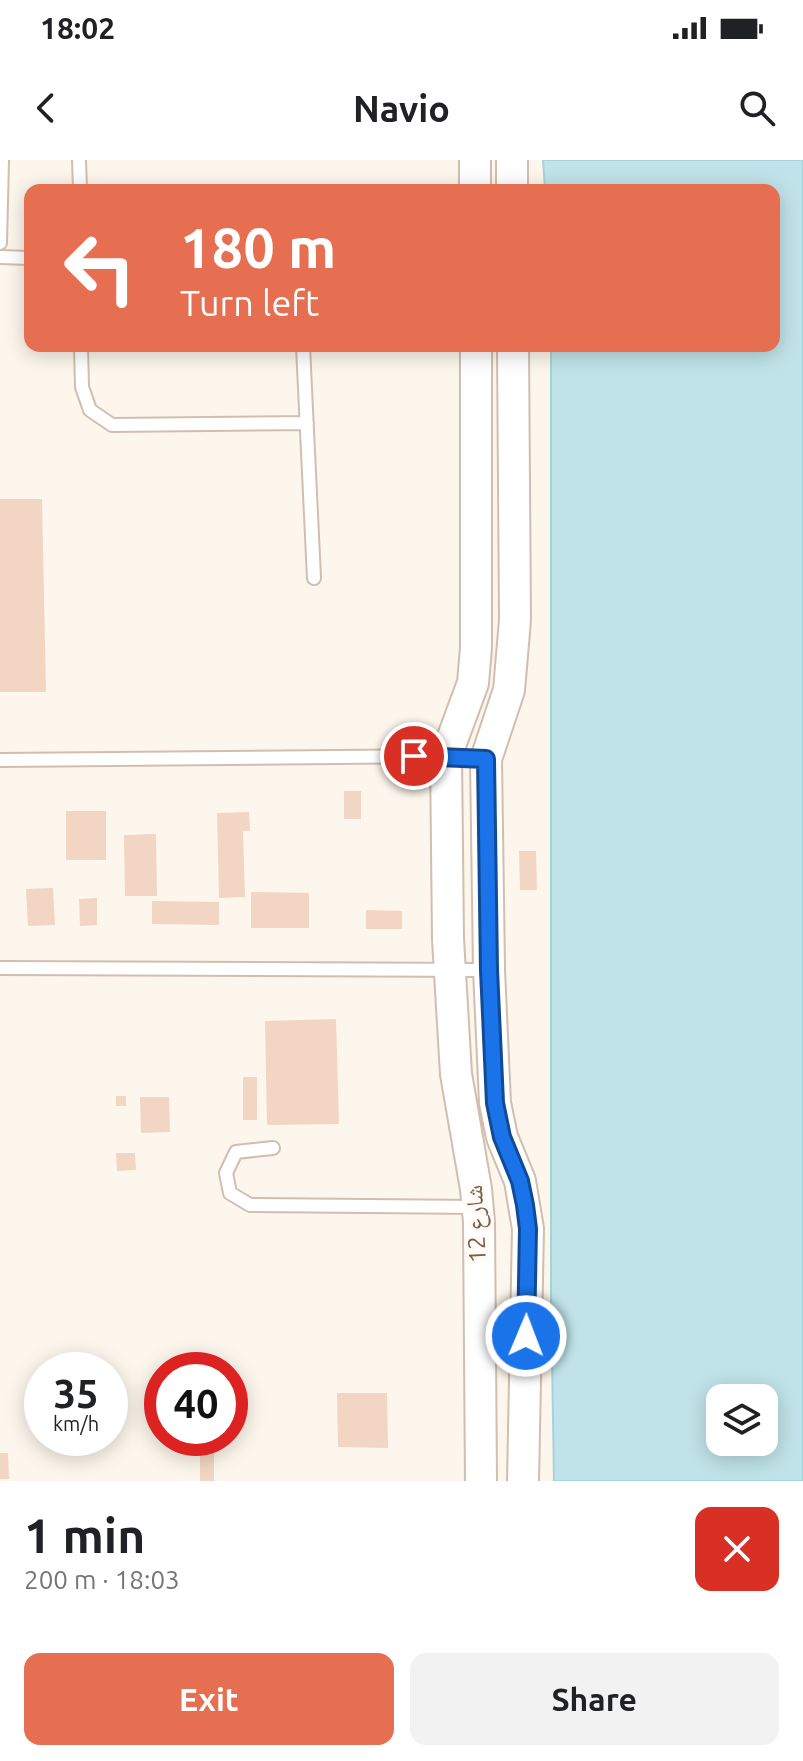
<!DOCTYPE html>
<meta charset="utf-8">
<style>
body{margin:0;font-family:Ubuntu,"Noto Naskh Arabic",sans-serif;background:#f2f2f2;color:#202124;height:100vh;display:flex;flex-direction:column;font-size:30px;white-space:nowrap}
*{box-sizing:border-box;margin:0}
p{font-size:26px;color:#757577}
.icon{flex:none;width:44px;height:44px;fill:none;stroke:currentColor;stroke-width:2;stroke-linecap:round;stroke-linejoin:round}
.map{position:relative;height:1321px;overflow:hidden}
.sheet{display:flex;flex-direction:column;background:#fff;flex:1}
.sheet>*{flex:none}
.guide{position:absolute;left:24px;top:24px;width:756px;height:168px;border-radius:16px;box-shadow:0 4px 20px #0003;background:#e76f51;color:#fff;overflow:hidden}
.fabs{position:absolute;left:706px;top:1224px;display:grid;gap:16px}
.fabs a{display:grid;place-items:center;width:72px;height:72px;border-radius:16px;background:#fff;box-shadow:0 4px 20px #0003;font-size:40px}
.speed{position:absolute;left:24px;top:1192px;display:flex;gap:16px;font-size:40px;font-weight:700;text-align:center}
.speed>*{display:grid;place-content:center;width:104px;height:104px;border-radius:50%;background:#fff;box-shadow:0 4px 20px #0003;line-height:1}
.speed small{font-size:20px;font-weight:400}
.speed .limit{border:12px solid #d22;background:#fff;color:#111}
.pin{position:absolute;display:grid;place-items:center;width:68px;height:68px;color:#fff;margin:-34px;border:4px solid #fff;border-radius:50%;box-shadow:0 2px 8px #0007}
.me{position:absolute;width:88px;margin:-44px;rotate:1deg;stroke-linejoin:round;filter:drop-shadow(0 0 6px #0008)}
.turn{display:flex;align-items:center;gap:28px;height:168px;padding:0 24px;font-size:36px}
.turn .icon{width:104px;height:104px;stroke-width:2.5}
.turn b{display:block;font-size:56px;line-height:68px}
.round{display:grid;place-items:center;flex:none;width:84px;height:84px;border-radius:16px;background:#f2f2f2}
.summary{display:flex;align-items:center;justify-content:space-between;height:136px;padding:0 24px}
h1{font-size:48px;font-weight:600;line-height:60px}
.action{display:flex;gap:16px;margin-top:auto;padding:16px 24px}
.action a{flex:1;height:92px;border-radius:16px;background:#e76f51;color:#fff;font-size:32px;font-weight:600;line-height:92px;text-align:center}
.action a+a{background:#f2f2f2;color:#202124}
.status{display:flex;justify-content:space-between;align-items:center;height:56px;padding:0 40px;background:#fff;direction:ltr}
.status svg{height:22px;fill:currentColor}
header{display:flex;justify-content:space-between;align-items:center;height:104px;padding:0 24px;background:#fff;font-size:36px;font-weight:600}
.map>svg:first-child{display:block}
</style>
<div class="status"><b>18:02</b><svg viewBox="0 0 49 12"><path d="M0 12V9h3v3zM5 12V6h3v6zM10 12V3h3v9zM15 12V0h3v12zM26 1h20v11H26zM47 4h2v5h-2z"/></svg></div>
<header><svg class="icon" aria-label="back" viewBox="0 0 24 24"><path d="M15 5l-7 7 7 7"/></svg>Navio<svg class="icon" aria-label="search" viewBox="0 0 24 24"><circle cx="10" cy="10" r="6"/><path d="M15 15l6 6"/></svg></header>
<div class="map">
<svg width="803" height="1321" viewBox="0 0 803 1321">
<rect width="100%" height="100%" fill="#fdf6ec"/>
<path fill="#bfe3e8" stroke="#a5d3da" stroke-width="2" fill-rule="evenodd" d="M543 0H803V1321H554L551 1132V186H774V30H545ZM720 1238H764V1282H720Z"/>
<path fill="#f3d5c3" d="M0 339H42L46 532H0Z
M344 631H361V659H344Z
M66 651H106V700H66Z
M249 652 250 671H243L245 737 219 738 217 653Z
M156 674 157 736H125L124 675Z
M519 691H536L537 730H520Z
M53 728 55 765 28 766 26 729Z
M251 732 309 733V768H251Z
M97 738V765L80 766 79 739Z
M152 741 219 742V765L152 764Z
M366 750 402 751V769H366Z
M336 859 339 964 267 965 265 861Z
M243 917H257V960H243Z
M116 936H126V946H116Z
M140 937H169L170 972 141 973Z
M116 993H135L136 1010 117 1011Z
M337 1233H387L388 1288 338 1287Z
M200 1287H214V1321H200Z
M0 1293H8L9 1319H0Z"/>
<g fill="none" stroke-linecap="round" stroke-linejoin="round">
<g stroke="#d1beb0" stroke-width="16">
<path id="service" d="M79 0 80 30
M0 83 2 0
M0 97 30 98
M81 186 82 227 90 250 112 265 307 263
M303 186 314 418
M0 600 446 596 485 599
M0 808 489 810
M273 988 236 992 226 1013 230 1033 250 1045 478 1047"/>
</g>
<g stroke="#d1beb0" stroke-width="34">
<path id="tertiary" d="M475 0V30
M512 0V30
M476 186V488L473 523 446 596 448 779 456 914 476 1029 479 1062 481 1321
M513 186 515 460 509 530 486 599 489 810 495 943 502 977 520 1021 528 1069 523 1321"/>
</g>
<use href="#service" stroke="#fff" stroke-width="12"/>
<use href="#tertiary" stroke="#fff" stroke-width="30"/>
</g>
<g fill="none" stroke-linecap="round" stroke-linejoin="round">
<g stroke="#114b97" stroke-width="20">
<path id="route" d="M414 596 486 599 489 810 495 943 502 977 520 1021 525 1045 528 1069 526 1176"/>
</g>
<use href="#route" stroke="#1a73e8" stroke-width="14"/>
</g>
<g text-anchor="middle" stroke-width="7" stroke-linejoin="round" paint-order="stroke">
<g font-size="24" fill="#7a5c4d" stroke="#fffaf3">
<text transform="translate(476 1064) rotate(-93)" y="8">شارع 12</text>
</g>
</g>
</svg>
<div class="fabs">
<a><svg class="icon" aria-label="layers" viewBox="0 0 24 24"><path d="M12 4l9 5-9 5-9-5zM3 14l9 5 9-5"/></svg></a>
</div>
<div class="speed"><div>35<small>km/h</small></div><div class="limit">40</div></div>
<div class="pin" style="left:414px;top:596px;background:#d93025"><svg class="icon" aria-label="arrive" viewBox="0 0 24 24"><path d="M6 21V4h12l-3 4 3 4H6"/></svg></div>
<svg class="me" style="left:526px;top:1176px" viewBox="-20 -20 40 40"><circle r="17" fill="#1a73e8" stroke="#fff" stroke-width="3"/><path d="M0-11L8 9 0 5-8 9z" fill="#fff"/></svg>
<div class="guide">
<div class="turn"><svg class="icon" aria-label="left" viewBox="0 0 24 24"><path d="M17 20v-9H6M10 6l-5 5 5 5"/></svg><div><b>180 m</b>Turn left</div></div>
</div>
</div>
<section class="sheet">
<div class="summary"><div><h1>1 min</h1><p>200 m · 18:03</p></div><a class="round" style="background:#d93025;color:#fff"><svg class="icon" aria-label="close" viewBox="0 0 24 24"><path d="M6 6l12 12M18 6L6 18"/></svg></a></div>
<div class="action"><a>Exit</a><a>Share</a></div>
</section>
